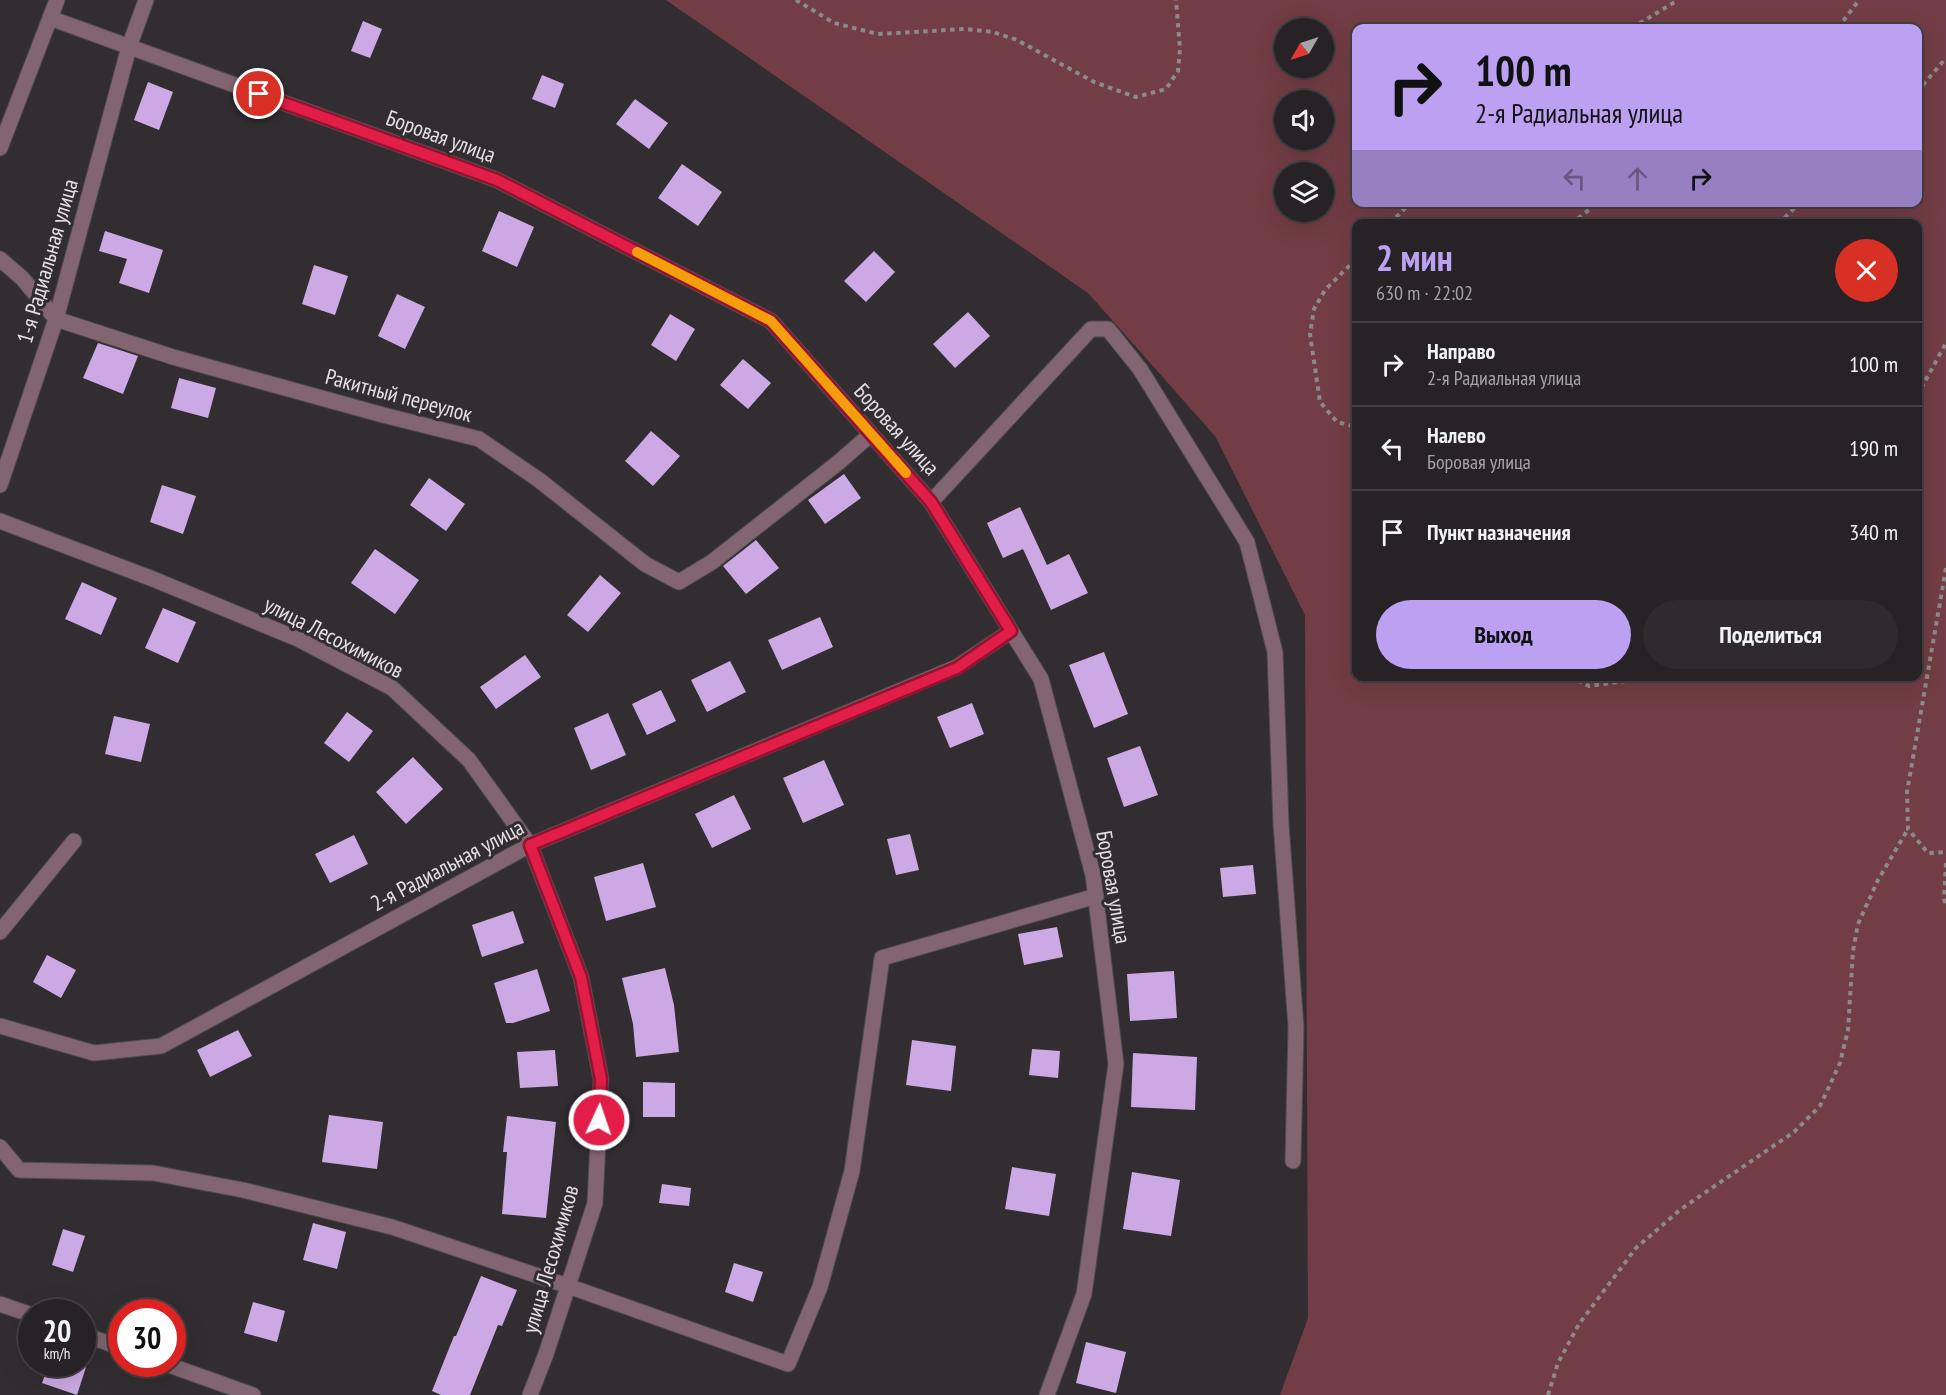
<!DOCTYPE html>
<html lang="ru">
<meta charset="utf-8">
<style>
body{margin:0;font-family:"PT Sans Narrow",sans-serif;background:#2e2a2d;color:#f1f3f6;height:100vh;display:flex;flex-direction:column;font-size:22px;white-space:nowrap}
*{box-sizing:border-box;margin:0}
p{font-size:20px;color:#a4a4a7}
.icon{flex:none;width:33px;height:33px;fill:none;stroke:currentColor;stroke-width:2;stroke-linecap:round;stroke-linejoin:round}
.map{position:relative;flex:1;overflow:hidden}
.side{position:absolute;left:1352px;top:219px;width:570px;height:462px;display:flex;flex-direction:column;background:#262225;border-radius:12px;box-shadow:0 6px 24px #0002,0 0 0 2px #423f42}
.side>*{flex:none}
.guide{position:absolute;left:1352px;top:24px;width:570px;height:183px;border-radius:12px;box-shadow:0 6px 24px #0002,0 0 0 2px #423f42;background:#bca0f2;color:#111;overflow:hidden}
.needle{width:39px;rotate:231deg}
.fabs{position:absolute;left:1274px;top:18px;display:grid;gap:12px}
.fabs a{display:grid;place-items:center;width:60px;height:60px;border-radius:50%;background:#262225;box-shadow:0 6px 24px #0002,0 0 0 2px #423f42;font-size:30px}
.speed{position:absolute;left:18px;top:1299px;display:flex;gap:12px;font-size:30px;font-weight:700;text-align:center}
.speed>*{display:grid;place-content:center;width:78px;height:78px;border-radius:50%;background:#262225;box-shadow:0 6px 24px #0002,0 0 0 2px #423f42;line-height:1}
.speed small{font-size:15px;font-weight:400}
.speed .limit{border:9px solid #d22;background:#fff;color:#111}
.pin{position:absolute;display:grid;place-items:center;width:51px;height:51px;color:#fff;margin:-26px;border:3px solid #fff;border-radius:50%;box-shadow:0 2px 6px #0007}
.me{position:absolute;width:66px;margin:-33px;rotate:3deg;stroke-linejoin:round;filter:drop-shadow(0 0 4px #0008)}
.turn{display:flex;align-items:center;gap:21px;height:126px;padding:0 24px;font-size:27px}
.turn .icon{width:78px;height:78px;stroke-width:2.5}
.turn b{display:block;font-size:42px;line-height:51px}
.lanes{display:flex;align-items:center;height:57px;padding:0 24px;background:#0003;justify-content:center;gap:30px;direction:ltr}
.lanes .off{opacity:.35}
.round{display:grid;place-items:center;flex:none;width:63px;height:63px;border-radius:32px;background:#2e2a2d}
.head{display:flex;align-items:center;justify-content:space-between;height:102px;padding:0 24px}
h1{font-size:36px;font-weight:600;line-height:45px;color:#bca0f2}
.cta{display:flex;gap:12px;margin-top:auto;padding:12px 24px}
.cta a{flex:1;height:69px;border-radius:36px;background:#bca0f2;color:#111;font-size:24px;font-weight:600;line-height:69px;text-align:center}
.cta a+a{background:#2e2a2d;color:#f1f3f6}
ul{padding:0;list-style:none}
li{display:flex;align-items:center;gap:18px;height:84px;padding:0 24px;border-top:2px solid #423f42}
li div{flex:1}
li b{display:block;font-size:22px}
li em{font-style:normal}
.map>svg:first-child{display:block}
</style>
<div class="map">
<svg width="1946" height="1395" viewBox="0 0 1946 1395">
<rect width="100%" height="100%" fill="#322d31"/>
<path fill="#723d44" fill-rule="evenodd" d="M666 0H1946V1395H1280L1308 1318 1305 615 1215 436 1088 293ZM1284 28H1323V68H1284ZM1356 28H1917V202H1356ZM1284 100H1323V140H1284ZM1284 172H1323V212H1284ZM1356 224H1917V676H1356Z"/>
<path fill="#cca9e4" d="M363 21 382 29 370 58 351 51Z
M542 75 564 84 555 108 532 99Z
M148 82 173 92 159 130 134 120Z
M635 99 668 123 649 149 616 124Z
M682 164 722 192 698 226 658 198Z
M499 211 534 227 517 267 482 251Z
M105 231 163 250 149 293 119 283 127 259 99 251Z
M874 251 895 272 866 302 844 281Z
M314 265 348 276 335 315 302 304Z
M397 294 425 307 405 349 378 336Z
M968 312 990 336 955 368 933 344Z
M670 314 695 329 676 361 651 345Z
M98 343 138 356 123 394 83 378Z
M743 359 771 383 748 409 720 385Z
M179 378 216 388 208 418 171 408Z
M651 431 680 456 653 486 625 461Z
M844 474 861 498 825 524 808 500Z
M429 478 465 504 446 531 410 505Z
M162 485 196 496 183 534 150 522Z
M1020 507 1047 565 1069 554 1088 593 1051 610 1023 549 1003 558 987 523Z
M756 540 779 568 746 594 723 566Z
M375 549 419 580 395 614 351 583Z
M600 575 621 593 588 632 567 615Z
M82 582 117 598 101 635 65 619Z
M163 608 196 622 178 663 145 648Z
M820 617 833 647 782 670 768 640Z
M1104 652 1128 714 1094 728 1069 665Z
M525 655 541 677 496 709 480 687Z
M730 661 746 692 707 712 691 680Z
M661 690 676 721 647 735 632 704Z
M972 703 984 734 950 748 937 717Z
M347 712 373 731 349 762 324 743Z
M608 713 626 755 591 770 574 728Z
M114 716 150 724 141 762 105 754Z
M1140 746 1158 795 1124 807 1107 758Z
M413 757 443 789 406 824 376 792Z
M824 760 844 805 803 823 783 778Z
M734 795 751 829 712 848 695 814Z
M910 834 919 870 896 875 887 839Z
M354 835 368 864 330 883 315 854Z
M643 863 656 907 606 921 594 877Z
M1253 865 1256 894 1223 897 1220 868Z
M513 911 524 943 482 957 472 925Z
M1057 927 1063 957 1024 965 1018 934Z
M47 955 76 970 61 998 33 982Z
M665 968 674 1005 679 1052 636 1057 633 1024 622 978Z
M537 969 550 1011 513 1023H506L494 983Z
M1174 971 1177 1018 1130 1021 1127 974Z
M238 1030 252 1056 210 1077 197 1050Z
M912 1040 956 1046 951 1091 906 1085Z
M1032 1049 1060 1051 1058 1078 1029 1075Z
M555 1050 558 1086 520 1088 517 1052Z
M1133 1053 1197 1057 1195 1110 1131 1107Z
M643 1082 675 1083V1117H643Z
M329 1115 383 1122 377 1169 322 1162Z
M507 1116 556 1122 546 1218 502 1214 507 1152H503Z
M1012 1167 1056 1174 1049 1216 1005 1209Z
M1132 1172 1180 1180 1171 1236 1123 1229Z
M662 1184 691 1188 689 1206 659 1203Z
M313 1223 346 1232 337 1269 303 1260Z
M63 1229 85 1236 73 1272 52 1265Z
M734 1263 763 1272 753 1302 725 1292Z
M481 1276 517 1290 502 1326 498 1325 470 1395H441L432 1391 454 1336H456Z
M253 1302 285 1311 277 1342 244 1333Z
M1086 1342 1126 1352 1116 1393 1076 1383Z
M49 1364H87L77 1395 42 1383Z"/>
<g fill="none" stroke-linecap="round" stroke-linejoin="round">
<g stroke="#4e4a4d" stroke-width="17">
<path id="minor" d="M50 18 497 180 771 321 931 502 1041 679 1093 875 1116 1064 1084 1294 1047 1395
M0 148 57 0
M0 259 22 278 56 319 173 357 383 415 479 439 539 480 645 564 679 582 712 562 839 462 871 434
M0 485 56 319 129 47 146 0
M931 502 1091 329H1108L1140 369 1247 542 1275 652 1281 824 1296 1027 1293 1161
M0 521 153 579 298 639 392 688 469 760 530 845 581 977 601 1079 595 1203 546 1354 530 1395
M0 932 74 841
M0 1026 94 1053 161 1046 530 845 957 667 1011 631
M0 1147 19 1170 153 1173 243 1190 392 1227 568 1286 788 1364 820 1287 852 1171 882 958 1096 896
M0 1304 32 1315
M82 1334 122 1348
M166 1364 253 1395"/>
</g>
<path stroke="#8d888c" stroke-width="4" stroke-dasharray="4.5 4.5" stroke-linecap="butt" d="M796 0 834 23 878 34 965 29 993 32 1017 40 1094 82 1136 97 1166 89 1178 71 1180 49 1176 0
M1632 28 1678 0
M1838 28 1859 0
M1917 92 1946 58
M1390 224 1411 202
M1571 224 1599 202
M1778 224 1801 202
M1356 259 1325 290 1314 309 1310 334 1320 402 1337 422 1356 427
M1917 396 1946 343
M1946 568 1907 792 1908 829 1928 853 1946 852
M1570 676 1589 686 1663 676
M1946 863 1944 899 1946 904
M1548 1395 1558 1363 1579 1324 1636 1248 1681 1209 1794 1132 1820 1106 1840 1063 1848 1030 1853 951 1858 924 1878 880 1908 829"/>
<use href="#minor" stroke="#826571" stroke-width="15"/>
</g>
<g fill="none" stroke-linecap="round" stroke-linejoin="round">
<g stroke="#92132f" stroke-width="15">
<path id="route" d="M259 94 497 180 771 321 931 502 1011 631 957 668 530 845 581 977 601 1079 599 1120"/>
</g>
<use href="#route" stroke="#e11d48" stroke-width="10"/>
<path stroke="#f59e0b" stroke-width="10" d="M637 252 771 321 906 473"/>
</g>
<g text-anchor="middle" stroke-width="6" stroke-linejoin="round" paint-order="stroke">
<g font-size="22" fill="#e4e0e3" stroke="#322d31">
<text transform="translate(441 136) rotate(20)" y="8">Боровая улица</text>
<text transform="translate(47 261) rotate(-74)" y="8">1-я Радиальная улица</text>
<text transform="translate(399 395) rotate(15)" y="8">Ракитный переулок</text>
<text transform="translate(897 429) rotate(48)" y="8">Боровая улица</text>
<text transform="translate(334 637) rotate(27)" y="8">улица Лесохимиков</text>
<text transform="translate(447 865) rotate(-28)" y="8">2-я Радиальная улица</text>
<text transform="translate(1114 887) rotate(80)" y="8">Боровая улица</text>
<text transform="translate(550 1259) rotate(-74)" y="8">улица Лесохимиков</text>
</g>
</g>
</svg>
<div class="fabs">
<a><svg class="needle" viewBox="-14 -14 28 28"><path d="M0-13l5 13h-10z" fill="#e53935"/><path d="M0 13l5-13h-10z" fill="#a4a4a7"/></svg></a>
<a><svg class="icon" aria-label="sound" viewBox="0 0 24 24"><path d="M4 9h4l5-4v14l-5-4H4zM17 9q2 3 0 6"/></svg></a>
<a><svg class="icon" aria-label="layers" viewBox="0 0 24 24"><path d="M12 4l9 5-9 5-9-5zM3 14l9 5 9-5"/></svg></a>
</div>
<div class="speed"><div>20<small>km/h</small></div><div class="limit">30</div></div>
<div class="pin" style="left:259px;top:94px;background:#d93025"><svg class="icon" aria-label="arrive" viewBox="0 0 24 24"><path d="M6 21V4h12l-3 4 3 4H6"/></svg></div>
<svg class="me" style="left:599px;top:1120px" viewBox="-20 -20 40 40"><circle r="17" fill="#e11d48" stroke="#fff" stroke-width="3"/><path d="M0-11L8 9 0 5-8 9z" fill="#fff"/></svg>
<div class="guide">
<div class="turn"><svg class="icon" aria-label="right" viewBox="0 0 24 24"><path d="M7 20v-9h11M14 6l5 5-5 5"/></svg><div><b>100 m</b>2-я Радиальная улица</div></div>
<div class="lanes"><svg class="icon off" aria-label="left" viewBox="0 0 24 24"><path d="M17 20v-9H6M10 6l-5 5 5 5"/></svg><svg class="icon off" aria-label="ahead" viewBox="0 0 24 24"><path d="M12 20V5M6 11l6-6 6 6"/></svg><svg class="icon" aria-label="right" viewBox="0 0 24 24"><path d="M7 20v-9h11M14 6l5 5-5 5"/></svg></div>
</div>
<section class="side">
<div class="head"><div><h1>2 мин</h1><p>630 m · 22:02</p></div><a class="round" style="background:#d93025;color:#fff"><svg class="icon" aria-label="close" viewBox="0 0 24 24"><path d="M6 6l12 12M18 6L6 18"/></svg></a></div>
<ul>
<li><svg class="icon" aria-label="right" viewBox="0 0 24 24"><path d="M7 20v-9h11M14 6l5 5-5 5"/></svg><div><b>Направо</b><p>2-я Радиальная улица</p></div><em>100 m</em></li>
<li><svg class="icon" aria-label="left" viewBox="0 0 24 24"><path d="M17 20v-9H6M10 6l-5 5 5 5"/></svg><div><b>Налево</b><p>Боровая улица</p></div><em>190 m</em></li>
<li><svg class="icon" aria-label="arrive" viewBox="0 0 24 24"><path d="M6 21V4h12l-3 4 3 4H6"/></svg><div><b>Пункт назначения</b></div><em>340 m</em></li>
</ul>
<div class="cta"><a>Выход</a><a>Поделиться</a></div>
</section>
</div>
